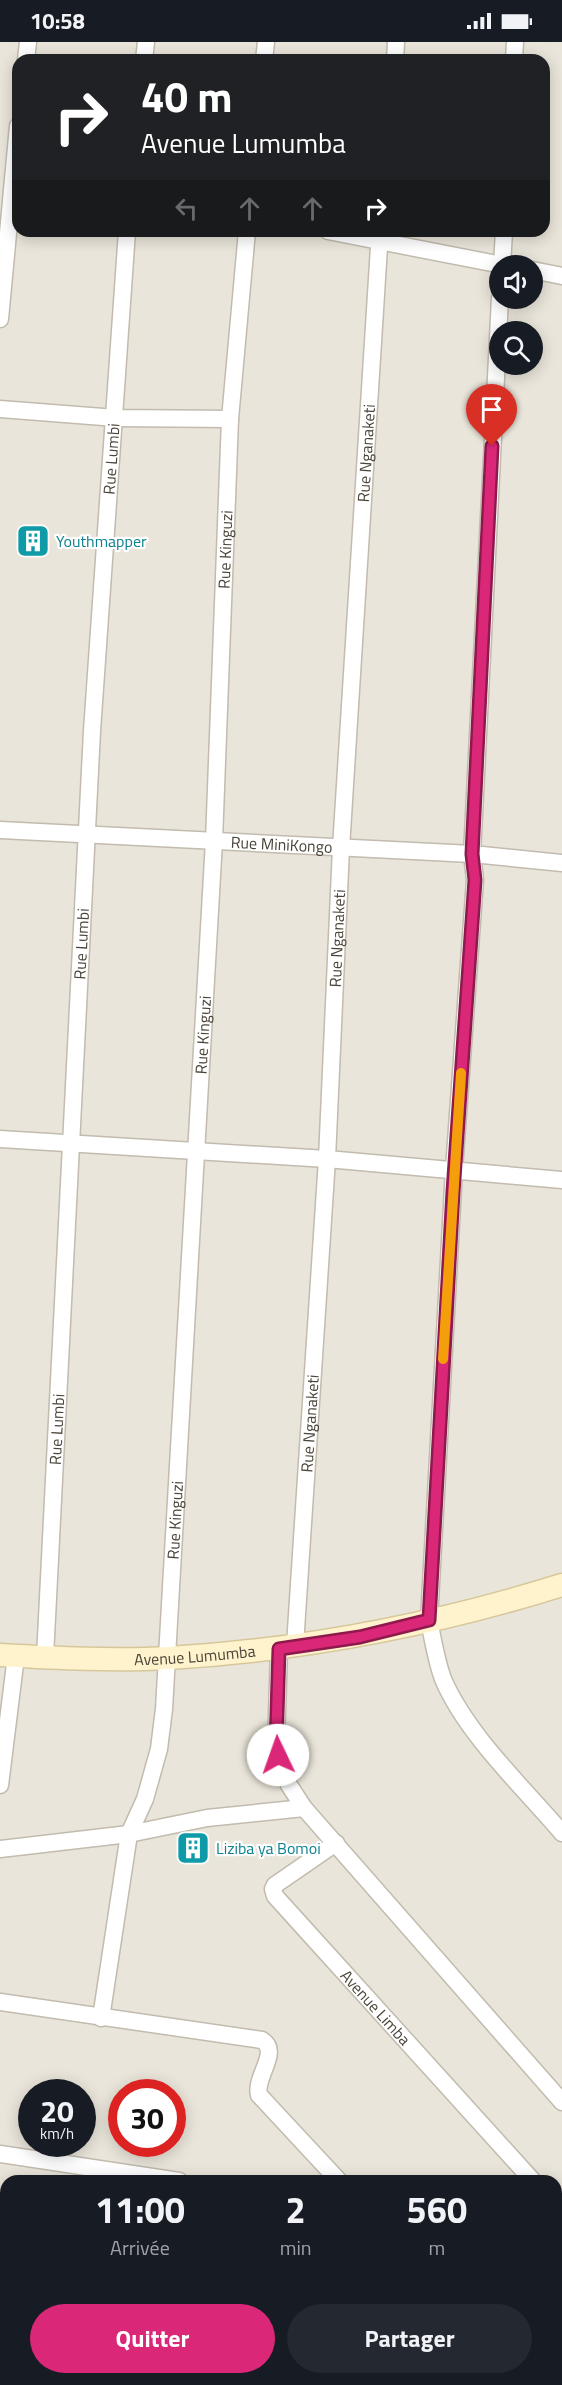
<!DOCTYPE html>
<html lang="fr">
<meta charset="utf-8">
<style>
body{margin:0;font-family:"Titillium Web",sans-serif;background:#242831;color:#f1f3f6;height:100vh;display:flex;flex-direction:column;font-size:22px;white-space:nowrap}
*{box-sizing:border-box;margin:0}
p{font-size:20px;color:#9ea1a6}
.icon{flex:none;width:33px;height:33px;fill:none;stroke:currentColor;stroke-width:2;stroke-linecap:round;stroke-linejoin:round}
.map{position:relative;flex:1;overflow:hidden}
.drawer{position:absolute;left:0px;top:2133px;width:562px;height:210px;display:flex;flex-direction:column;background:#171b24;border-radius:18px 18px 0 0;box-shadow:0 3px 15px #0003}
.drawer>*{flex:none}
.top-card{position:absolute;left:12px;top:12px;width:538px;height:183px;border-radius:18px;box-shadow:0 3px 15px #0003;background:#202124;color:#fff;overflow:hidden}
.tools{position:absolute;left:489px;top:213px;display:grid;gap:12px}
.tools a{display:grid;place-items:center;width:54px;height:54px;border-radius:50%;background:#171b24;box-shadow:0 3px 15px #0003;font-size:30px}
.speed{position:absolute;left:18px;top:2037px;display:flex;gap:12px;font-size:30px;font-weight:700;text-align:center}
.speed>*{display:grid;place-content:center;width:78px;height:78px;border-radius:50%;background:#171b24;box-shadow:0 3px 15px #0003;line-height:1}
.speed small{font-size:15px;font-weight:400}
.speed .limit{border:9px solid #d22;background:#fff;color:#111}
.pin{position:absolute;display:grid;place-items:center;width:51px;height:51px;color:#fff;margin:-62px -26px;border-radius:50% 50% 50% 0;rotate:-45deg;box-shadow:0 0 6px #0007}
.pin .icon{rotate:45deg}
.me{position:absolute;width:66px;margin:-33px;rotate:357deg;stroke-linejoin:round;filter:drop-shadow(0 0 4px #0008)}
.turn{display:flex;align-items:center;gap:21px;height:126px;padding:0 30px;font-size:27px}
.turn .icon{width:78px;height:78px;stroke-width:2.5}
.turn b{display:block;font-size:42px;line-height:51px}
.lanes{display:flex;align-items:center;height:57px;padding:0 30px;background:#0003;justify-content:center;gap:30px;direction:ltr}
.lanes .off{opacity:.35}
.eta{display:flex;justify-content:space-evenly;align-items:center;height:102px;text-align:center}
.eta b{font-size:36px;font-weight:700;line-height:42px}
.action{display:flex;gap:12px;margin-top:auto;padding:12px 30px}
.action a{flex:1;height:69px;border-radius:36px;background:#db2777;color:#fff;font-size:24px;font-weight:700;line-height:69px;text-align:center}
.action a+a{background:#242831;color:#f1f3f6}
.status{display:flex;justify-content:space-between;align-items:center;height:42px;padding:0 30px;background:#171b24;direction:ltr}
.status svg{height:16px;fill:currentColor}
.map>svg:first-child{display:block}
</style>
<div class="status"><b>10:58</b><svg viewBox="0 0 49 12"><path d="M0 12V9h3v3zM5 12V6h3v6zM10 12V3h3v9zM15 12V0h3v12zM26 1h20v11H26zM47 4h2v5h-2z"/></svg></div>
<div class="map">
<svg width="562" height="2343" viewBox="0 0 562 2343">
<rect width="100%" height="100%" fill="#f6f3ec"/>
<path fill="#eae5da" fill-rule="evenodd" d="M0 0H562V2343H0ZM18 18H544V189H18ZM500 224H532V256H500ZM500 290H532V322H500ZM32 2050H82V2102H32ZM122 2050H172V2102H122ZM6 2139H556V2337H6Z"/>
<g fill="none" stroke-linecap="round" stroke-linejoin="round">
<g stroke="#c2bbae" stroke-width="19">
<g id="street">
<path d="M26 18 28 0"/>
<path d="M144 18 146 0"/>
<path d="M264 18 266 0"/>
<path d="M395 18 396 0"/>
<path d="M514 18 515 0"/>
<path d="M328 189 507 224"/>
<path d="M502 224 504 189"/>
<path d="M532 228 562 234"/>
<path d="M500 256 472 812 475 838 454 1127 429 1578C433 1598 436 1618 443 1637 467 1693 523 1745 562 1791"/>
<path d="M0 277 18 84"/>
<path d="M0 367 116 376 230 377"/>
<path id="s1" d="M0 788 472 812 562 821"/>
<path d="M0 1097 327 1117 562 1138"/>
<path id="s2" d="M295 1603 327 1117 341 806 380 189"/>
<path d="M279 1607 276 1704 289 1743 304 1766 562 2060"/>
<path id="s3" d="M45 1615 92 689 127 189"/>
<path d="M0 1743 16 1614"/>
<path id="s4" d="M336 1801 275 1843 273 1847 275 1854 533 2139"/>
<path d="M0 1807 129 1792 207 1776 304 1766"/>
<path d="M0 1960 262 1998C281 2010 254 2035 259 2053L339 2139"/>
<path id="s5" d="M101 1976 129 1792 145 1757 159 1707 164 1667 214 799 230 377 247 189"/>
<path d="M0 2112 179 2139"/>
<path d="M556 2165 562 2171"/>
<path d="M0 2239 6 2240"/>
<path d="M511 2337 516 2343"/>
<path d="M451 2343 457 2337"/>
</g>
</g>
<g stroke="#d6c79b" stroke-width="25">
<g id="secondary">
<path id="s6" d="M0 1613C55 1616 113 1619 169 1616 303 1608 434 1583 562 1543"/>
</g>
</g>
<use href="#street" stroke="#fff" stroke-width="16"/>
<use href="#secondary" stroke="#fff3cd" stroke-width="22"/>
</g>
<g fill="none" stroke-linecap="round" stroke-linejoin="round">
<g stroke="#8e194d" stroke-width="15">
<path id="route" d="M278 1713 276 1704 279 1607 360 1595 429 1578 453 1150 475 838 472 812 492 404"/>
</g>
<use href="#route" stroke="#db2777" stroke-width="10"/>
<path stroke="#f59e0b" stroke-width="10" d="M443 1317 461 1031"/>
</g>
<defs>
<g id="building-square" transform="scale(1.725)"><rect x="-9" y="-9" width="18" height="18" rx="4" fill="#0f9aa8" stroke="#fff"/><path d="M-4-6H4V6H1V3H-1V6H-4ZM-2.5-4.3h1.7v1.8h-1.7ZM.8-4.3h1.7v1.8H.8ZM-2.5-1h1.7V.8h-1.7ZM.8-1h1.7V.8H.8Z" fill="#fff"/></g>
</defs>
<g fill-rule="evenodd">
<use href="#building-square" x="33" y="499"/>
<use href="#building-square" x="193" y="1806"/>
</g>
<g text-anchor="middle" stroke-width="4.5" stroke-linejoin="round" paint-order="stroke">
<g font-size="16" fill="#4b4439" stroke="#fff">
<text dy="6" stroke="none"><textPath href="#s2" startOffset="1194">Rue Nganaketi</textPath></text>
<text dy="6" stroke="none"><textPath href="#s3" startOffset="1200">Rue Lumbi</textPath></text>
<text dy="6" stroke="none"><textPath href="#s5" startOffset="1478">Rue Kinguzi</textPath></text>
<text dy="6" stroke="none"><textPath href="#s1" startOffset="282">Rue MiniKongo</textPath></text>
<text dy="6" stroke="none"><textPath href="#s2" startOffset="708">Rue Nganaketi</textPath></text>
<text dy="6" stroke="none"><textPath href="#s3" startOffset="714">Rue Lumbi</textPath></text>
<text dy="6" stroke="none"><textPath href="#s5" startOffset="992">Rue Kinguzi</textPath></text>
<text dy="6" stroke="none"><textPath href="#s2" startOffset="222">Rue Nganaketi</textPath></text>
<text dy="6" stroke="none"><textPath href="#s3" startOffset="228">Rue Lumbi</textPath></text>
<text dy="6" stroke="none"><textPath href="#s5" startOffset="506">Rue Kinguzi</textPath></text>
<text dy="6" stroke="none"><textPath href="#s6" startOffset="195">Avenue Lumumba</textPath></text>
<text dy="6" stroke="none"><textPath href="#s4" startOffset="236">Avenue Limba</textPath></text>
</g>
<g font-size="16" fill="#0d838f" stroke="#fff" text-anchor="start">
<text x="56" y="505">Youthmapper</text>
<text x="216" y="1812">Liziba ya Bomoi</text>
</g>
</g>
</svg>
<div class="tools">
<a><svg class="icon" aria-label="sound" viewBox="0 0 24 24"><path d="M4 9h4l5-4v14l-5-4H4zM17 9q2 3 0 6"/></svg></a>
<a><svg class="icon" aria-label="search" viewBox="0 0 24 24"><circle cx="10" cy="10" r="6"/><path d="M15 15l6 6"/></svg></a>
</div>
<div class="speed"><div>20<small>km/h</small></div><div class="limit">30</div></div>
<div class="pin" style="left:492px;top:404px;background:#d93025"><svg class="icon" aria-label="arrive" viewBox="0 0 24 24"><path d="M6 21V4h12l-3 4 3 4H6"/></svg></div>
<svg class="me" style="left:278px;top:1713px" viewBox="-20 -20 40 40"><circle r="19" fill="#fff"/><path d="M0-13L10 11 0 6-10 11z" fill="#db2777"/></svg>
<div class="top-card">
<div class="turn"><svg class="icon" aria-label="right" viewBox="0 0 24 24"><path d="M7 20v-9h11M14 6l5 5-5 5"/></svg><div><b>40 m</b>Avenue Lumumba</div></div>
<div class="lanes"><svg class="icon off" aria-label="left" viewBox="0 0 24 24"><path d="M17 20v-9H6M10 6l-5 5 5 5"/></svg><svg class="icon off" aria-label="ahead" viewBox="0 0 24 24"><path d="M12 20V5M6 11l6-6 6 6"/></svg><svg class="icon off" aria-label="ahead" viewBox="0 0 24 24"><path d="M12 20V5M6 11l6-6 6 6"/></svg><svg class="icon" aria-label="right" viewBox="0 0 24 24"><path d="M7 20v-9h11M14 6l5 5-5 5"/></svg></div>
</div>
<section class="drawer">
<div class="eta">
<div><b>11:00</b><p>Arrivée</p></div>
<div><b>2</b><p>min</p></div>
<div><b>560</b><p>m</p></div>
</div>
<div class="action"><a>Quitter</a><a>Partager</a></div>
</section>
</div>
